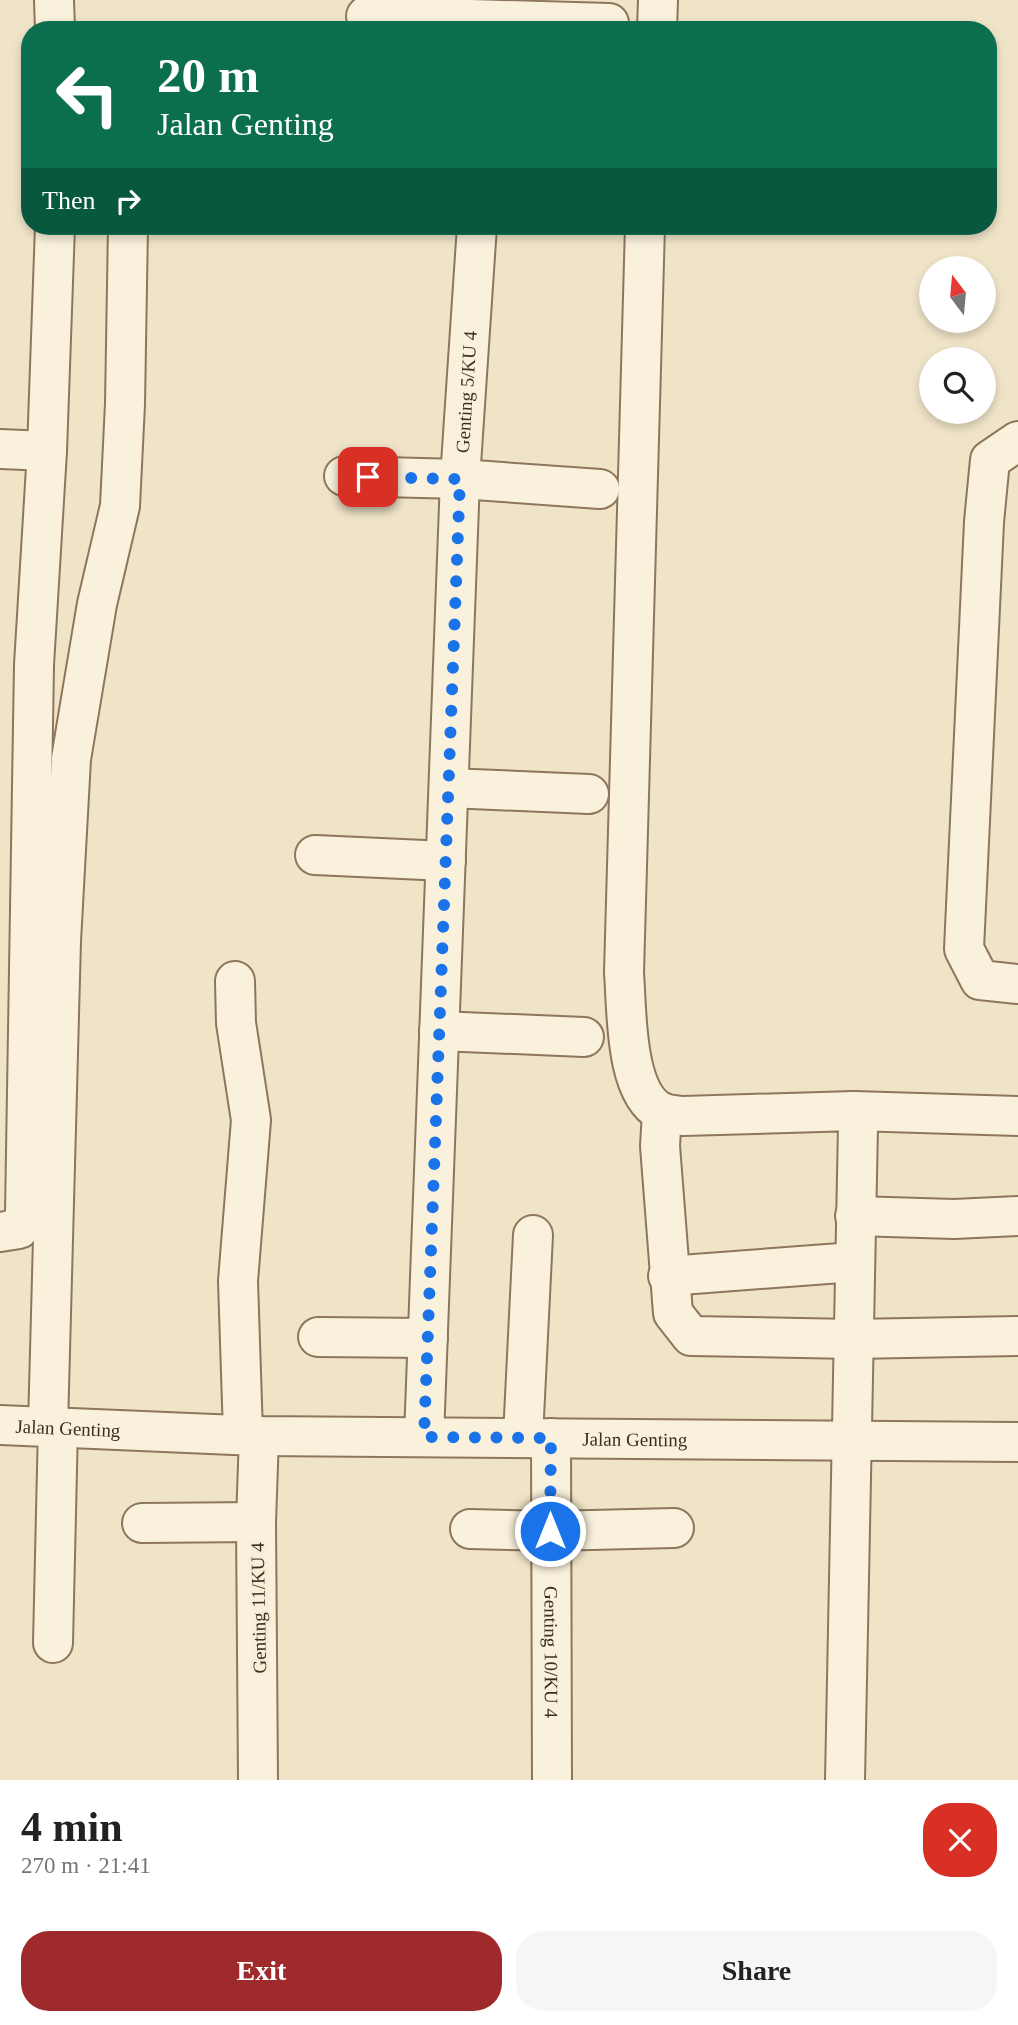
<!DOCTYPE html>
<meta charset="utf-8">
<style>
body{margin:0;font-family:Georgia,serif;background:#f6f6f6;color:#222;height:100vh;display:flex;flex-direction:column;font-size:26px;white-space:nowrap}
*{box-sizing:border-box;margin:0}
p{font-size:23px;color:#767676}
.icon{flex:none;width:38px;height:38px;fill:none;stroke:currentColor;stroke-width:2;stroke-linecap:round;stroke-linejoin:round}
.map{position:relative;height:1780px;overflow:hidden}
.sheet{display:flex;flex-direction:column;background:#fff;flex:1}
.sheet>*{flex:none}
.top-card{position:absolute;left:21px;top:21px;width:976px;height:214px;border-radius:28px;box-shadow:0 4px 10px #0003;background:#0b6e4f;color:#fff;overflow:hidden}
.needle{width:46px;rotate:344deg}
.tools{position:absolute;left:919px;top:256px;display:grid;gap:14px}
.tools a{display:grid;place-items:center;width:77px;height:77px;border-radius:50%;background:#fff;box-shadow:0 4px 10px #0003;font-size:35px}
.pin{position:absolute;display:grid;place-items:center;width:60px;height:60px;color:#fff;margin:-30px;border-radius:14px;box-shadow:0 4px 10px #0006}
.me{position:absolute;width:77px;margin:-38px;rotate:0deg;stroke-linejoin:round;filter:drop-shadow(0 0 5px #0008)}
.turn{display:flex;align-items:center;gap:24px;height:147px;padding:0 21px;font-size:32px}
.turn .icon{width:91px;height:91px;stroke-width:2.5}
.turn b{display:block;font-size:49px;line-height:60px}
.then{display:flex;align-items:center;height:66px;padding:0 21px;background:#0003;gap:14px;font-size:26px}
.round{display:grid;place-items:center;flex:none;width:74px;height:74px;border-radius:28px;background:#f6f6f6}
.summary{display:flex;align-items:center;justify-content:space-between;height:119px;padding:0 21px}
h1{font-size:42px;font-weight:700;line-height:52px}
.button{display:flex;gap:14px;margin-top:auto;padding:14px 21px}
.button a{flex:1;height:80px;border-radius:28px;background:#9e2a2b;color:#fff;font-size:28px;font-weight:700;line-height:80px;text-align:center}
.button a+a{background:#f6f6f6;color:#222}
.map>svg:first-child{display:block}
</style>
<div class="map">
<svg width="1018" height="1780" viewBox="0 0 1018 1780">
<rect width="100%" height="100%" fill="#f0e4c8"/>
<g fill="none" stroke-linecap="round" stroke-linejoin="round">
<g stroke="#8d765c" stroke-width="42">
<g id="minor">
<path d="M54 0 55 30"/>
<path d="M366 16 609 23"/>
<path d="M657 30 658 0"/>
<path d="M645 226 624 973C627 1009 624 1093 661 1112 667 1115 676 1115 683 1116L854 1111 858 1126 845 1780"/>
<path d="M1018 441 990 460 984 522 964 949 980 980 1018 984"/>
<path d="M0 449 47 451"/>
<path d="M344 476 460 479 600 489"/>
<path d="M449 788 589 794"/>
<path d="M315 855 446 861"/>
<path d="M235 981 236 1023 251 1120 238 1281 243 1434"/>
<path d="M439 1031 584 1037"/>
<path d="M854 1111 1018 1116"/>
<path d="M662 1112 660 1146 673 1313 691 1336 852 1339 1018 1336"/>
<path d="M855 1216 954 1219 1018 1216"/>
<path d="M0 1232 19 1229 25 1214 34 665 47 451 55 226"/>
<path d="M668 1276 854 1262"/>
<path d="M318 1337 428 1338"/>
<path id="s1" d="M0 1425 259 1436 1018 1442"/>
<path d="M48 1426 61 941 71 759 97 604 120 506 125 404 128 226"/>
<path id="s2" d="M424 1437 460 479 477 226"/>
<path d="M523 1437 533 1235"/>
<path id="s3" d="M551 1438 552 1780"/>
<path d="M142 1523 256 1522"/>
<path d="M470 1529 550 1531 674 1528"/>
<path d="M53 1643 58 1426"/>
<path d="M258 1780 256 1522 259 1436"/>
</g>
</g>
<use href="#minor" stroke="#faf1dc" stroke-width="38"/>
</g>
<g fill="none" stroke-linecap="round" stroke-linejoin="round">
<path stroke="#1a73e8" stroke-width="12" stroke-dasharray="0 21.6" d="M368 477 460 479 424 1437 551 1438 550 1531"/>
</g>
<g text-anchor="middle" stroke-width="7" stroke-linejoin="round" paint-order="stroke">
<g font-size="19" fill="#3d2e20" stroke="#f7eed8">
<text dy="7" stroke="none"><textPath href="#s2" startOffset="1046">Genting 5/KU 4</textPath></text>
<text dy="7" stroke="none"><textPath href="#s1" startOffset="68">Jalan Genting</textPath></text>
<text dy="7" stroke="none"><textPath href="#s1" startOffset="635">Jalan Genting</textPath></text>
<text transform="translate(258 1608) rotate(-91)" y="7">Genting 11/KU 4</text>
<text dy="7" stroke="none"><textPath href="#s3" startOffset="214">Genting 10/KU 4</textPath></text>
</g>
</g>
</svg>
<div class="tools">
<a><svg class="needle" viewBox="-14 -14 28 28"><path d="M0-13l5 13h-10z" fill="#e53935"/><path d="M0 13l5-13h-10z" fill="#767676"/></svg></a>
<a><svg class="icon" aria-label="search" viewBox="0 0 24 24"><circle cx="10" cy="10" r="6"/><path d="M15 15l6 6"/></svg></a>
</div>
<div class="pin" style="left:368px;top:477px;background:#d93025"><svg class="icon" aria-label="arrive" viewBox="0 0 24 24"><path d="M6 21V4h12l-3 4 3 4H6"/></svg></div>
<svg class="me" style="left:550px;top:1531px" viewBox="-20 -20 40 40"><circle r="17" fill="#1a73e8" stroke="#fff" stroke-width="3"/><path d="M0-11L8 9 0 5-8 9z" fill="#fff"/></svg>
<div class="top-card">
<div class="turn"><svg class="icon" aria-label="left" viewBox="0 0 24 24"><path d="M17 20v-9H6M10 6l-5 5 5 5"/></svg><div><b>20 m</b>Jalan Genting</div></div>
<div class="then">Then<svg class="icon" aria-label="right" viewBox="0 0 24 24"><path d="M7 20v-9h11M14 6l5 5-5 5"/></svg></div>
</div>
</div>
<section class="sheet">
<div class="summary"><div><h1>4 min</h1><p>270 m · 21:41</p></div><a class="round" style="background:#d93025;color:#fff"><svg class="icon" aria-label="close" viewBox="0 0 24 24"><path d="M6 6l12 12M18 6L6 18"/></svg></a></div>
<div class="button"><a>Exit</a><a>Share</a></div>
</section>
